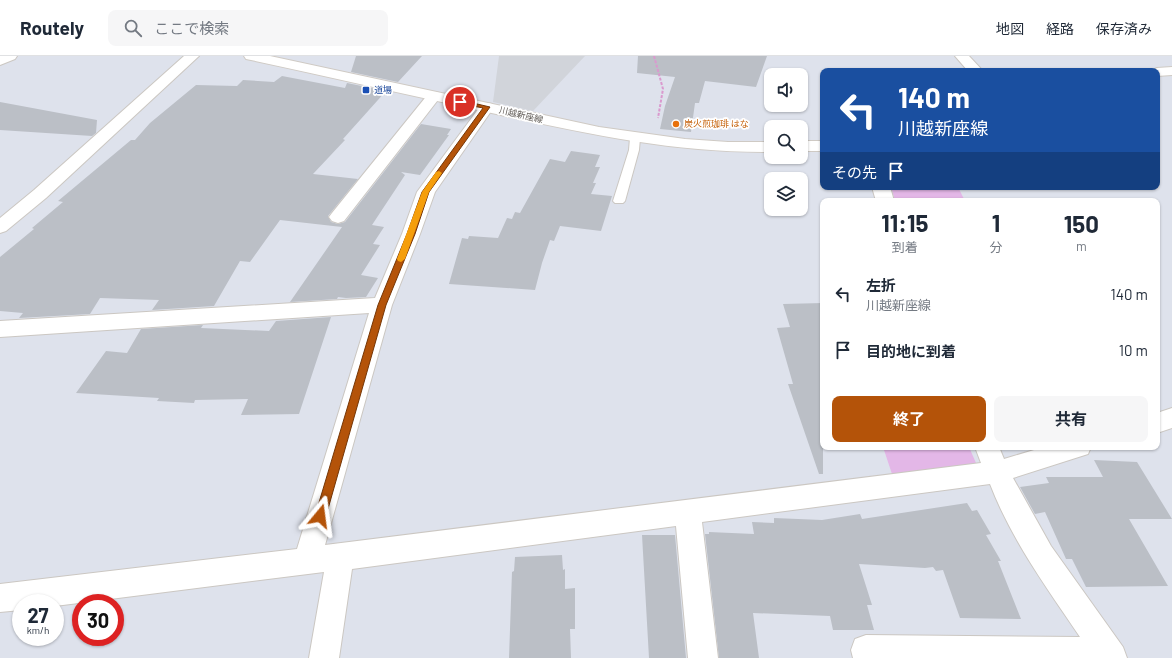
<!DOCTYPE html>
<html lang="ja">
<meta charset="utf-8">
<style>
body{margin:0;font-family:Barlow,"Noto Sans JP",sans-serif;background:#f6f6f7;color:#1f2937;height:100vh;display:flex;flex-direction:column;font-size:15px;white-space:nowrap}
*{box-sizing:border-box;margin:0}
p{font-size:13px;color:#747a83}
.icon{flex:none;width:22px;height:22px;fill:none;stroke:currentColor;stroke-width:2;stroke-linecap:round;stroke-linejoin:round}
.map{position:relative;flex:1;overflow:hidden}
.sheet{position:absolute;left:820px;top:142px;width:340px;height:252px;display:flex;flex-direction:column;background:#fff;border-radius:8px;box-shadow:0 1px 3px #0004}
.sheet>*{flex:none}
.guide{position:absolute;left:820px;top:12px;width:340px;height:122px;border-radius:8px;box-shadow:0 1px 3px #0004;background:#1a4fa0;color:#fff;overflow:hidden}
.tools{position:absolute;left:764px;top:12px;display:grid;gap:8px}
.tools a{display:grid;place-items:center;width:44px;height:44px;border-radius:8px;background:#fff;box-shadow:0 1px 3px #0004;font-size:20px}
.speed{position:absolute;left:12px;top:538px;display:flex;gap:8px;font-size:20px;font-weight:700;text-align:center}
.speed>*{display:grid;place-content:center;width:52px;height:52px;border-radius:50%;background:#fff;box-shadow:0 1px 3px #0004;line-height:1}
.speed small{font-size:10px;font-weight:400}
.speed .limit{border:6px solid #d22;background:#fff;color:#111}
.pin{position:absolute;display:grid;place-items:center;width:34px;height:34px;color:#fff;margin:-17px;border:2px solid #fff;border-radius:50%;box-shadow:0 1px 4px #0007}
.me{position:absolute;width:44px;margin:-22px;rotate:16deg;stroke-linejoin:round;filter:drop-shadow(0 0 3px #0008)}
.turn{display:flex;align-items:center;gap:14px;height:84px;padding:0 12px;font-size:18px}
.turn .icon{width:52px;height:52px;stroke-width:2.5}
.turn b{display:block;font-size:28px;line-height:34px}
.then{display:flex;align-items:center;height:38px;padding:0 12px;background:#0003;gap:8px;font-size:15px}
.eta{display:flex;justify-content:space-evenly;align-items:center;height:68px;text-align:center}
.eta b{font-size:24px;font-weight:700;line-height:28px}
.cta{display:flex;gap:8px;margin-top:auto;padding:8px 12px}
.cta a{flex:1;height:46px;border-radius:8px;background:#b45309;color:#fff;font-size:16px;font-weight:700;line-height:46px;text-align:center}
.cta a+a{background:#f6f6f7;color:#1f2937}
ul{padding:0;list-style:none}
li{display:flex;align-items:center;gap:12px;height:56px;padding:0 12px}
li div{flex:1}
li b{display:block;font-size:15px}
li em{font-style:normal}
header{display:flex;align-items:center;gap:24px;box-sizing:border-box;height:56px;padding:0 20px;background:#fff;border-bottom:1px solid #e0e1e3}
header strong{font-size:19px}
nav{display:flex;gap:22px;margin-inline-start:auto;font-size:14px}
.search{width:280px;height:36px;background:#f6f6f7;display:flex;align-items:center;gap:10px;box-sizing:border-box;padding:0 14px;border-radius:8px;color:#747a83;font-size:15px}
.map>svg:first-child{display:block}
</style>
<header>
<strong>Routely</strong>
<div class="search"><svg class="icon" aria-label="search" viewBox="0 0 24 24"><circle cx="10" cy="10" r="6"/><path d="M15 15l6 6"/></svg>ここで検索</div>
<nav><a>地図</a><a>経路</a><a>保存済み</a></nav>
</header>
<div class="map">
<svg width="1172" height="602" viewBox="0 0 1172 602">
<rect width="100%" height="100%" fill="#dee2ec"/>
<path fill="#d1d4da" d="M499 0H585L533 55 493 46Z"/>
<path fill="#e3b7e7" d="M891 131H958L965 145H895Z
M883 391H969L976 407 893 421Z"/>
<path fill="#bbbfc6" d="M356 0H422L398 26 351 16Z
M638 0H767L756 31 705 25 699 47H695L691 76 660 73 665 50 675 21 637 17Z
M282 20 345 32 347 27 386 35 343 83 345 84 313 118 358 123 328 160 331 166 338 168 345 166 421 68 451 73 447 79H449L420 119 401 116 405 119 372 169 384 171 373 188 380 189 361 219 378 222 366 241 346 242 338 241 337 243 290 246 342 171 280 164 250 206 240 205 214 250 152 254 159 244 100 242 90 258 19 262 23 257 0 255V201L34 173 32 172 63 146 58 145 131 84H135L150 67 196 29 237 30 243 24 274 26Z
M0 46 97 64 96 77 92 80 0 74Z
M571 95 600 99 595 111H600L593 127H596L591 138 612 140 601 175 560 170 554 185 550 184 542 207 535 234 449 228 462 182 468 183 469 180 498 182 507 162 512 163 515 156 520 157 550 103 565 106Z
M823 247V418H819L788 328H793L777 272 790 271 783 248Z
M331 261 299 358 241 359 248 343 195 344 194 347 157 345 159 342 76 337 106 295 127 297 141 273 203 269 201 272 269 275 276 265Z
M1094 404 1137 406 1172 463H1129L1168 530 1086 531 1072 503H1066L1045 456 1035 458 1020 431 1049 427 1046 421H1103Z
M967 447 972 455 977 454 991 478 986 479 1001 505H998L1021 563 960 562 943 514 936 515 933 511 925 512 859 508 872 549H867L874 574H833L830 560 753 557 759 602H719L705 478H709V476L754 478 752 466 774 467V462L822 464 860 458 862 463Z
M642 479H675L686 602H649Z
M562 499 563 514 565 513V533L575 532V573H570L571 602H509L512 516 514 515 515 501Z"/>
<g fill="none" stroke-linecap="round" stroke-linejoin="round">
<g stroke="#cbc7c2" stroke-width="2">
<path id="service" d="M635 79 640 82 639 94 625 145 623 147H615L613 145 629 94 630 82Z"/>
</g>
<g stroke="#cbc7c2" stroke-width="2">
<path id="minor" d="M0 0H17L15 3 0 9Z
M955 0H969L983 15H968Z
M434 36 439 37 441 40 344 165 338 167 332 165 329 161 332 157 429 37Z
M487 47 492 48 494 51 435 136 420 178 392 249 325 489 981 407 975 391H999L1004 403 1044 391H1091L1088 398 1013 422 1051 490 1123 591 1127 602H853L851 594 855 583 866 579 1080 581C1047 532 1011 483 990 428L702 466 718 602H688L676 470 352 513 339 602H309L324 516 55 550V547H21V554L0 556V528L297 493 369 257 0 281V265L375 242 402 178 417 136 482 48Z
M872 131H890L894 145H876Z
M1172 352V372L1157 377V357Z"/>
</g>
<g stroke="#cbc7c2" stroke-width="2">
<path id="tertiary" d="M184 0H199L46 142 6 175 0 177V162L34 134Z"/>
</g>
<g stroke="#cfcac4" stroke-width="2">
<path id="secondary" d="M244 0H270L599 71 685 83 728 86H771V96C671 97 584 77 487 56 409 39 330 21 251 4L246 3Z
M1172 11V19L1157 20V15H1151L1157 12Z
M801 85H823V95H801Z"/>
</g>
<path stroke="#da99ce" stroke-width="2" stroke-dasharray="3 1.5" stroke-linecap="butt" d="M654 0 663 33 658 62"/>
<use href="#service" fill="#fff" fill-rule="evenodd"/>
<use href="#minor" fill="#fff" fill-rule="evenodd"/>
<use href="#tertiary" fill="#fff" fill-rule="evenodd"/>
<use href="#secondary" fill="#fff" fill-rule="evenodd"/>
</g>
<path fill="#b45309" stroke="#753606" d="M460 44 490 51 429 136 415 178 386 249 326 460 324 463 320 465 316 463 315 460 378 249 407 178 422 136 483 52 458 47V45Z"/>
<path fill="#f59e0b" d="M439 115 442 117 429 136 405 203 401 206 398 205 397 203 422 136 436 116Z"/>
<rect fill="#1a4fb4" stroke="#fff" stroke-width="1.5" x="362" y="30" width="8" height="8" rx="2"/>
<circle fill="#e8710a" stroke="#fff" stroke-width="1.5" cx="676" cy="68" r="4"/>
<g text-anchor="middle" stroke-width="3.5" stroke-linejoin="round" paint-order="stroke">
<g font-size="9" fill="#164399" stroke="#fff" text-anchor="start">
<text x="374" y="37">道場</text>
</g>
<g font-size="9" fill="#615c57" stroke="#fff">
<text transform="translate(521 59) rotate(13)" y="3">川越新座線</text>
</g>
<g font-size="9" fill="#c56008" stroke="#fff" text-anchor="start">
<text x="684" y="71">炭火煎珈琲 はな</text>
</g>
</g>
</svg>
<div class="tools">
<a><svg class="icon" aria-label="sound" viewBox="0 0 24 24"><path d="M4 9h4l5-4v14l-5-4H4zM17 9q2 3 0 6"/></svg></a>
<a><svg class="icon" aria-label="search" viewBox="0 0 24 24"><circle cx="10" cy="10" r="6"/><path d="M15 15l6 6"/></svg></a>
<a><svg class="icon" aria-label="layers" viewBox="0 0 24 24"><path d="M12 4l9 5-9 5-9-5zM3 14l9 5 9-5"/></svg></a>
</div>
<div class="speed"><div>27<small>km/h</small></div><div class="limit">30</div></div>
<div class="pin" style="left:460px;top:46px;background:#d93025"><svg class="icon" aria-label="arrive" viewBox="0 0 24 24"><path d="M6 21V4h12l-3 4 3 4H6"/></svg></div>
<svg class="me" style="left:320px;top:460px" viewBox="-20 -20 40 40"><path d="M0-17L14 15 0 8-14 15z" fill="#b45309" stroke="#fff" stroke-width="4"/></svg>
<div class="guide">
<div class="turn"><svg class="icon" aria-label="left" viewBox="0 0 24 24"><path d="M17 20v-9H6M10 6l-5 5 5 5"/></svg><div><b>140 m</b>川越新座線</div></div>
<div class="then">その先<svg class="icon" aria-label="arrive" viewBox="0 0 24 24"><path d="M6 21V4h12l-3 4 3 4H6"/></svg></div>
</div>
<section class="sheet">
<div class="eta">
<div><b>11:15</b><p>到着</p></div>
<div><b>1</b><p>分</p></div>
<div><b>150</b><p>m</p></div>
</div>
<ul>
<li><svg class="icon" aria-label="left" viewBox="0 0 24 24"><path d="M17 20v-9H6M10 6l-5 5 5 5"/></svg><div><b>左折</b><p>川越新座線</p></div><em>140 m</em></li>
<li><svg class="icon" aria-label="arrive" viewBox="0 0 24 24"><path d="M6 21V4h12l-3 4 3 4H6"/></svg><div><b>目的地に到着</b></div><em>10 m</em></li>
</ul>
<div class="cta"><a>終了</a><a>共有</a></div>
</section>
</div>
